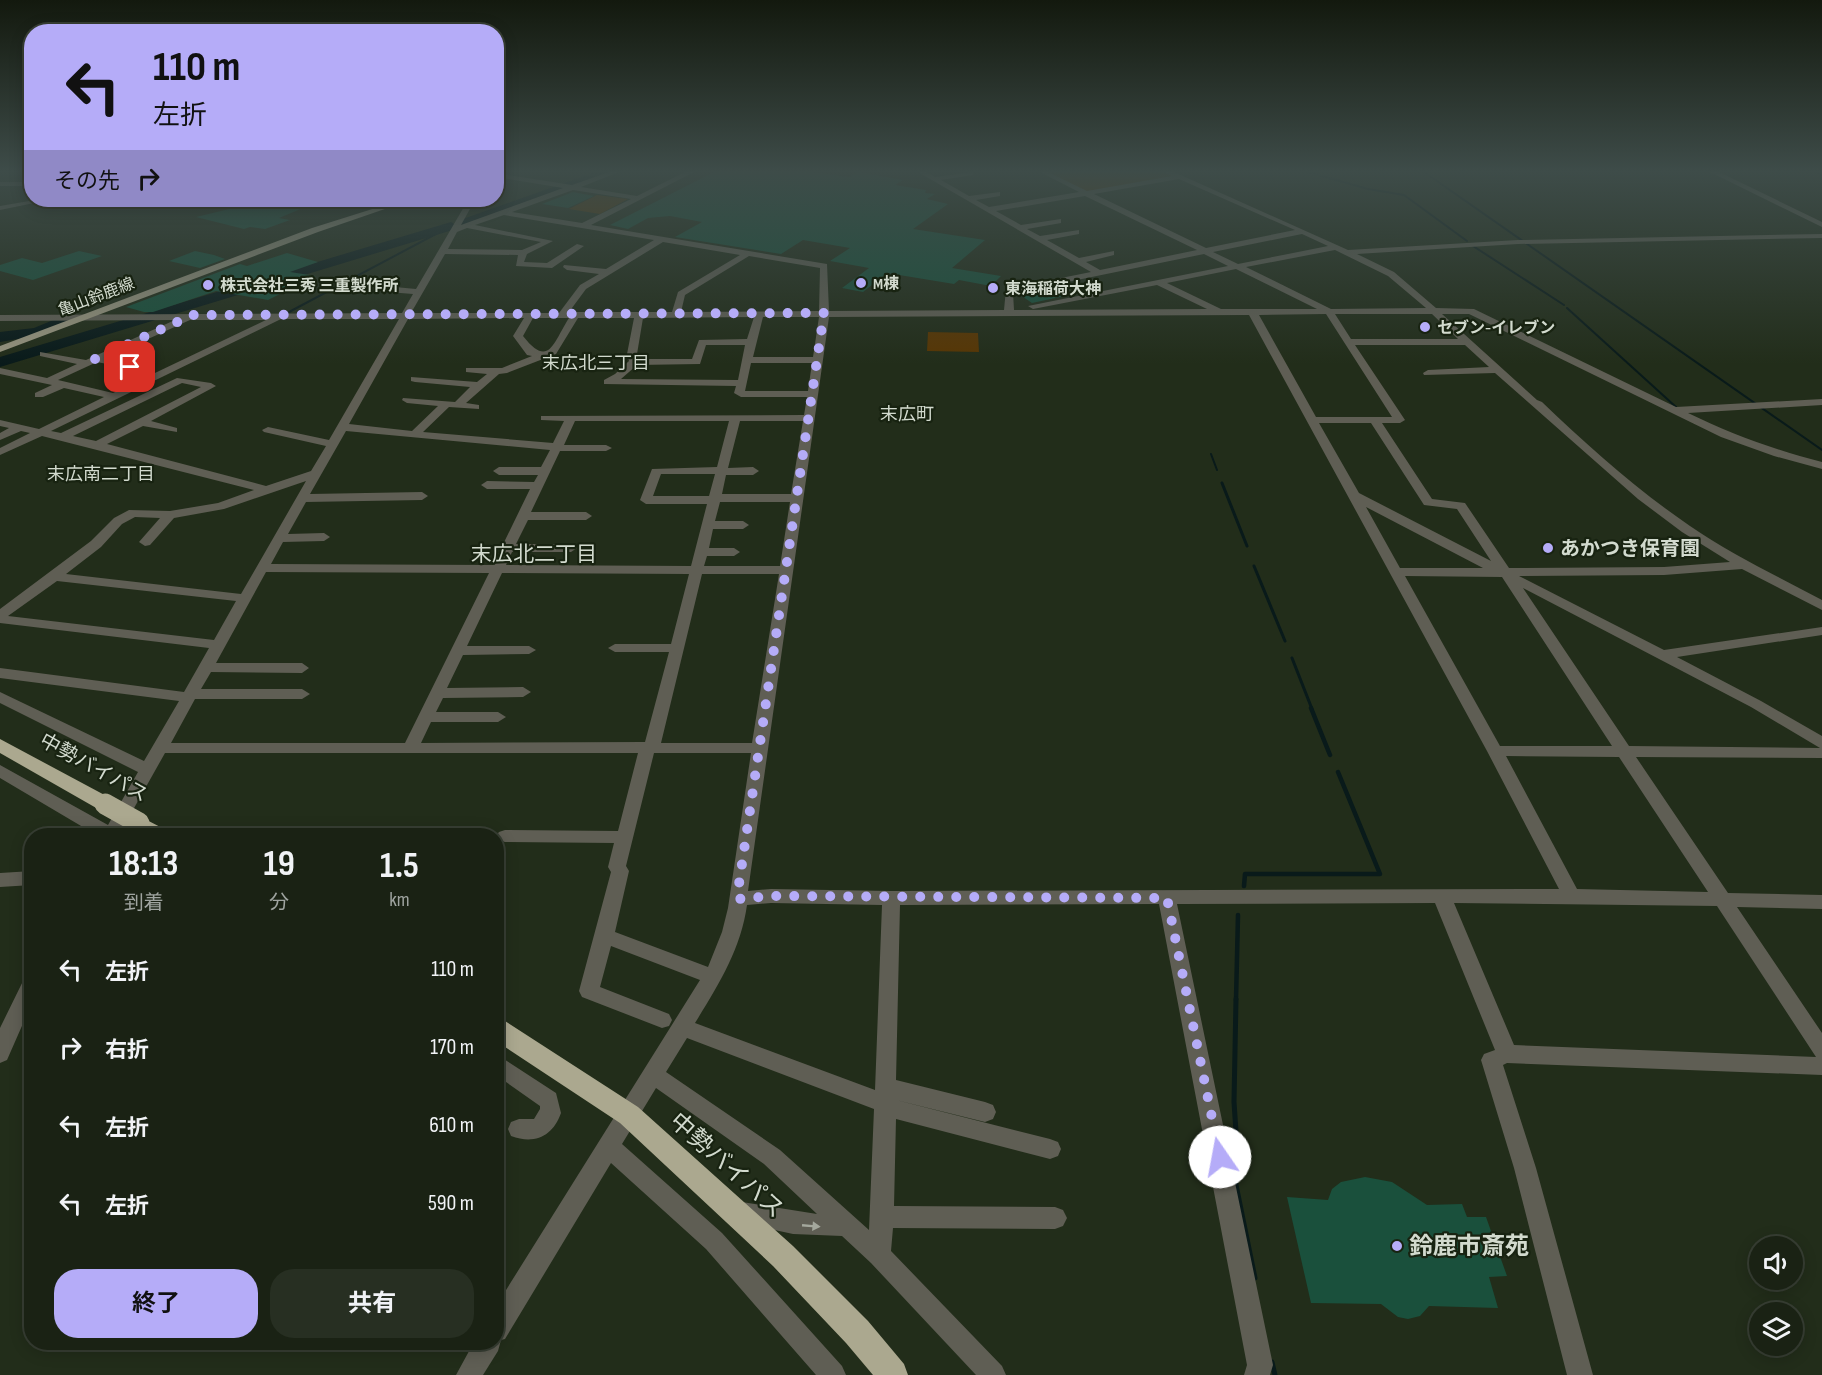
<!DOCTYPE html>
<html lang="ja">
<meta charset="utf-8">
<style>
body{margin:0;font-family:"Sofia Sans Condensed","Noto Sans JP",sans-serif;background:#272f22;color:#f1f3f6;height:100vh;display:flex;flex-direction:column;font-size:22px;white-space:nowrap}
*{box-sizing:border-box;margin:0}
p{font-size:20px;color:#9fa4a0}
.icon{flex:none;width:33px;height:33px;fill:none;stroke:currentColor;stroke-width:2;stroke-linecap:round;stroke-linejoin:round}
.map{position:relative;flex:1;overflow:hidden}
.details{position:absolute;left:24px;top:828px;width:480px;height:522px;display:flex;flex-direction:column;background:#1a2214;border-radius:24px;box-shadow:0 3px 15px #0003,0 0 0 2px #383f34}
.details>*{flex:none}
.banner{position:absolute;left:24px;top:24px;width:480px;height:183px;border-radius:24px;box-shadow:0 3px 15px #0003,0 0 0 2px #383f34;background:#b5acf8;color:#111;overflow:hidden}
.fabs{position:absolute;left:1749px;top:1236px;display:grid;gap:12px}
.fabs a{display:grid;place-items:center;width:54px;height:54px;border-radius:50%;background:#1a2214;box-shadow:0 3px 15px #0003,0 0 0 2px #383f34;font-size:30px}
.pin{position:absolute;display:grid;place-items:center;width:51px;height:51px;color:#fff;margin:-26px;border-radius:12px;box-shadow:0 3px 9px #0006}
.me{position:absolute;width:66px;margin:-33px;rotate:348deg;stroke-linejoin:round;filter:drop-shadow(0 0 4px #0008)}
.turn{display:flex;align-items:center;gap:21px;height:126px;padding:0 30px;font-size:27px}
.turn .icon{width:78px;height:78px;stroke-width:2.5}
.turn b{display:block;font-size:42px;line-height:51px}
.then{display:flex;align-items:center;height:57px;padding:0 30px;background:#0003;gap:12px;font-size:22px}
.eta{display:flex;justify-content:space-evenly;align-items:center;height:102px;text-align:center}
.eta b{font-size:36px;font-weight:700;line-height:42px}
.primary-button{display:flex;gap:12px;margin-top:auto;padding:12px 30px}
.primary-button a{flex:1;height:69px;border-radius:24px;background:#b5acf8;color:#111;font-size:24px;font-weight:700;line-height:69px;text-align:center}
.primary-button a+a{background:#272f22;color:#f1f3f6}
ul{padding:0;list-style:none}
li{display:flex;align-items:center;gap:18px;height:78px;padding:0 30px}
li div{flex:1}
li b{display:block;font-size:22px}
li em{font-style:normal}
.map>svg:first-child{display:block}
</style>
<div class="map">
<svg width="1822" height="1375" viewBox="0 0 1822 1375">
<rect width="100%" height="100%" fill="#222d1a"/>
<path fill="#573604" d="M1045 172H1165L1176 177 1086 192Z
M597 195 628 199 600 214 569 209Z
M928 332 978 333 979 352 927 351Z"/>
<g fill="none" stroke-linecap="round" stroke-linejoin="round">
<path stroke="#091a1a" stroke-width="2" d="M1308 172 1368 189 1404 195 1467 241
M1424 172 1822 450
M1816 172 1822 175
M1473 246 1564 305
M1567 308 1676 407
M289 312 451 226
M1211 454 1217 470"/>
<path stroke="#091a1a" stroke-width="3" d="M1222 483 1247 546
M1254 566 1285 641
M1292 658 1312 709"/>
<path stroke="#091a1a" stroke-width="4.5" d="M1311 708 1330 755
M1244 886 1245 874H1380L1338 772
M1236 1000 1238 915"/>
<path stroke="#091a1a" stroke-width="5" d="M1236 999 1234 1102 1238 1162 1235 1180 1255 1278
M1272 1362 1275 1375"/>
<path fill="#091a1a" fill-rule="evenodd" d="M596 172H613L468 226 464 227 458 223 460 220Z
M451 222 457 226 456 229 0 367V357Z
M63 316 71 321 68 324 42 335 0 342V332L34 328Z"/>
</g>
<path fill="#1a503c" d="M714 172H812L849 177 858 172 903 180 895 185 926 190 925 193 935 194 927 199 948 204 913 229 985 240 952 268 1001 276 991 286 959 280 954 284 887 273 863 292 842 288 869 268 830 261 850 248 803 240 781 254 675 237 702 222 670 216 648 218 628 229 610 225Z
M573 192 594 196 568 208 542 204Z
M285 200H322L279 218 290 220 265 229 250 227 244 229 196 217 246 205 265 209Z
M79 251 102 256 33 280 0 271V265L22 258 42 263Z
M195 251 214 255 225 259 200 268 169 261Z
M287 253 318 262 290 272 316 276 268 300 216 291 153 312H144L126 307 240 264 247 266Z
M1055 287 1069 295 1032 303 1019 294Z
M1365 1177 1392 1182 1427 1205 1462 1204 1467 1217H1486L1507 1276 1489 1277 1498 1308 1429 1306 1420 1316 1408 1319 1398 1317 1381 1304 1311 1303 1287 1197 1328 1200 1332 1189 1341 1182Z"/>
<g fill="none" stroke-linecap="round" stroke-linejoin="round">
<path fill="#5f5e54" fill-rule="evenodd" d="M609 172H619L581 187 637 196 685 172H694L591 225 827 264 829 311 1004 310 1006 289 1091 272 918 172H926L935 177 973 172V175L941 180 969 196 1000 192V196L976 200 989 207 1079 192 1040 172H1048L1087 191 1172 176 1164 172H1174L1348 250 1518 240 1822 234V238L1518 244 1357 254 1394 272 1436 308 1474 309 1676 407 1822 399V405L1688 413C1731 434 1775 450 1822 462V469L1774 456 1721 437 1469 314H1442L1537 400 1542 402C1588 446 1636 489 1690 526 1732 555 1777 576 1822 600V610L1742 569 1664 575 1519 576 1664 650 1822 627V635L1677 657 1761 701 1822 736V758L1636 757 1728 893 1822 895V909L1737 907 1822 1033V1075L1507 1063 1503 1065 1536 1168 1593 1375H1567L1514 1168 1481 1060 1484 1054 1495 1050 1435 903 1177 904 1273 1365 1270 1375H1244L1247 1365 1159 904 900 905 896 1080 985 1102 993 1105 996 1112 993 1119 985 1122 896 1100 1050 1139 1058 1142 1061 1149 1058 1156 1050 1159 896 1119 894 1206 1055 1207 1063 1210 1067 1218 1063 1226 1055 1229 893 1228 891 1251 1002 1366 1006 1375H976L871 1263 842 1236 793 1234 734 1221 730 1213 734 1205 742 1202 817 1214 764 1164 656 1088 622 1144 722 1233 842 1366 846 1375H816L706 1249 611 1163 505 1339 501 1340 498 1351 483 1375H456L474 1342H496V1306L700 980 611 946 600 987 669 1014 672 1020 669 1026 662 1028 582 997 579 991 611 872 608 867 614 843 505 842 499 840 496 836 499 832 505 830 618 831 638 753H165L120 833 121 836H98L0 778V765L108 825 138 772 0 703V692L144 761 179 701 0 678V668L184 692 209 648 0 623V609L91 541 114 518 129 510 170 511 218 503 254 490 42 436 0 455V448L30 433 21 431 0 440V433L9 428 0 426V420L39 429 104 397 64 388 43 397H35V393L52 385 0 374V368L47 378 77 364 40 356V352L86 360 175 320 0 321V315L402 313 413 294 363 290 359 287 363 284 416 289 468 200H475L461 225 563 188 496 177V173L572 185ZM1179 179 1295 230 1206 248 1094 194ZM573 190 631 199 582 223 512 212ZM1085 196 1197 250 1100 270 1086 262 1114 255V251L1079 258 1047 240 1079 234V230L1040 236 1027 229 1061 223V219L1021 225 996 211ZM504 215 654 240 606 269 564 265 563 267 567 270 599 274 580 285 559 313H411L445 254 518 255 516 266 552 268 584 246 577 244 547 263 524 262 527 254 553 241 475 225ZM467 228 541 242 522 250 448 249 457 232ZM1302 234 1328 246 1238 264 1213 252ZM663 242 740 255 678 292 672 312H569L586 289ZM1335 250 1388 276 1426 308 1331 309 1246 267ZM1204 254 1228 266 1028 306 1033 309 1157 285 1207 309 1014 310 1013 293ZM749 256 820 268 819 311 681 312 685 295ZM1236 269 1317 309H1221L1167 283ZM1326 314 1392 417H1316L1259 315ZM1335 314H1432L1458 339H1351ZM1249 315 1487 751 1559 889 891 891 771 889 748 891 829 317ZM754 317 747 339 699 340 692 359H638L637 354 643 318ZM763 317H819L813 357H753ZM524 318 513 336 527 355 532 356 502 368H466V372L487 374 477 382 411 377V381L415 382 470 387 455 402 403 398 402 400 407 403 438 406 412 431 349 424 408 319ZM533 318H569C553 343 549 369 523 336ZM578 318H634L627 354 629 361 615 374 604 380V384L736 386 734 393 741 397H807L804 415 541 416V420L564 421 553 443 423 432 449 407 479 409V405L466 403 499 374 507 373 556 354ZM281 319H399L329 440 268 427 262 430 264 432 326 446 311 471 266 486 107 444 143 426 177 432V428L151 421 216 386 211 383 177 378 61 433 51 431ZM190 320H266L113 393 58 380 97 362 152 373V369L106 358ZM706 345H745L738 380 621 379 637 365 700 364ZM1355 345H1465L1489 367 1428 370 1423 373 1424 375 1495 373 1638 499 1682 532 1730 562 1664 567 1509 568 1465 503 1432 499 1382 423H1400L1405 420ZM751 363H812L808 391H745ZM182 383 201 387 96 441 73 436ZM575 421H729L717 467 652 469 640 500 646 504H707L691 566 506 565 512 552H571L577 548 571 544H516L528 520H586L592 516 586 512H531L560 451H606L612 448 606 445H564ZM740 421H803L791 494H722L726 475H753L759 471 753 467 728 468ZM1319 423H1371L1424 505 1457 509 1491 561 1359 493ZM346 431 550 450 541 467H499L493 471 499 475H538L534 482 487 481 481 485 487 489H530L493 565 271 564 283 542 324 541 330 537 324 533 288 534 306 502 422 500 428 496 422 492 310 494ZM661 474H715L709 496H653ZM306 481 241 594 66 574 101 547 122 524 135 517 160 518 139 542 145 546 150 545 174 518 224 509ZM720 502H790L780 566H704L707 556H734L740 552 734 548H709L713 529H743L749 525 743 521H715ZM1366 507 1483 568H1400ZM266 572 489 573 405 743H171L195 699H302L310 694 302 689H201L211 672 302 673 309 668 302 663H216ZM502 573 689 574 671 644H615L608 648 615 652H669L645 742 421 743 431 722H498L506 717 498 712H436L443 698 523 697 531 692 523 687 447 688 463 655 529 654 536 650 529 646H467ZM702 574H779L752 743H661ZM1405 576 1502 577 1612 746H1500ZM57 581 236 601 214 640 8 616ZM1523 588 1751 707 1820 748 1629 746ZM654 753H751L728 908 722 932 708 967 615 932 629 871 626 866ZM1506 756 1619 757 1708 892 1577 889ZM771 903 882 905 875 1090 695 1023C718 986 741 949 747 905ZM1454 903 1717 906 1816 1057 1514 1045ZM687 1038 874 1109 869 1230 780 1150 666 1072Z
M1710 172H1719L1822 222V227Z
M0 182H32V186H0Z
M35 200H49L0 210V206Z
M390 200H403L404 201 400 203Z
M32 871V885L0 887V873Z
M32 975V1003L7 1060 0 1063V1028L25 977Z
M496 1054 556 1093 561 1113C553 1136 535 1145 511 1136L508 1129 511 1122 519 1119H534L540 1109V1106L496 1075Z"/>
<path fill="#96937e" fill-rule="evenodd" d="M496 172H504L496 175Z
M401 200H411L318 232 0 352V346L312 228Z"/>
<path fill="#aba88f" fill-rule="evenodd" d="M0 739 112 799 115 804 112 809 105 811 98 809 0 753Z
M139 816 168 831 171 836C155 836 138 839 129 823L132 818Z
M496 1018 505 1021 638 1107 793 1246 868 1321 904 1364 908 1375H873L846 1343 773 1266 620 1123 496 1041Z"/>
<path stroke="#aba88f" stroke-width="21" d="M105 804 139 823"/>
</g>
<defs><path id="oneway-solid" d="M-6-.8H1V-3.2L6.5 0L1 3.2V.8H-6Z" transform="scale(1.5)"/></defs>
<use fill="#a4a89d" href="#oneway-solid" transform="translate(811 1226) rotate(5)"/>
<linearGradient id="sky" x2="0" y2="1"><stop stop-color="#13190e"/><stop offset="0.47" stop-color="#3e4c49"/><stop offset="1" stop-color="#3e4c49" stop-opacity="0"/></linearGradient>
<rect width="1822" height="364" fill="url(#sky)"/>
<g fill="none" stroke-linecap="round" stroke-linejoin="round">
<path stroke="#b5acf8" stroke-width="10" stroke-dasharray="0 18" d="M130 367 95 359 193 315 824 313 739 884V899L771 896 1167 898 1220 1157"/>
</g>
<g fill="#b5acf8" stroke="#182311" stroke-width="2">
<circle cx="861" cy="283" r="6"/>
<circle cx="208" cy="285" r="6"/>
<circle cx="993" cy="288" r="6"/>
<circle cx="1425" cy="327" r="6"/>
<circle cx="1548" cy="548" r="6"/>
<circle cx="1397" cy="1246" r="6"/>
</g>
<g text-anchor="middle" stroke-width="4.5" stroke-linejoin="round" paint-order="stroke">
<g font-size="16" font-weight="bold" fill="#d2dace" stroke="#182311" text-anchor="start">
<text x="873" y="289">M棟</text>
<text x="220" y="291">株式会社三秀 三重製作所</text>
<text x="1005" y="294">東海稲荷大神</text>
<text x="1437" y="333">セブン-イレブン</text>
</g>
<g font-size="16" fill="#d2dace" stroke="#182311">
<text transform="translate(96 296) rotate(-21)" y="6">亀山鈴鹿線</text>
</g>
<g font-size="18" fill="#d2dace" stroke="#182311">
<text x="596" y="369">末広北三丁目</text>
<text x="101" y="480">末広南二丁目</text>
</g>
<g font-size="18" fill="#d2dace" stroke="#182311">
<text x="907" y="420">末広町</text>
</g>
<g font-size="20" font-weight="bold" fill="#d2dace" stroke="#182311" text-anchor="start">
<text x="1560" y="555">あかつき保育園</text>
</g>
<g font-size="20" fill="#d2dace" stroke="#182311">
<text transform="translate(94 767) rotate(29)" y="7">中勢バイパス</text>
</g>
<g font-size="21" fill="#d2dace" stroke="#182311">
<text x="534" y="561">末広北二丁目</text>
</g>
<g font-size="24" fill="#d2dace" stroke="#182311">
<text transform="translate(727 1165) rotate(42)" y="8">中勢バイパス</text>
</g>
<g font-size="24" font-weight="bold" fill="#d2dace" stroke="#182311" text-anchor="start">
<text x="1409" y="1254">鈴鹿市斎苑</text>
</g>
</g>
</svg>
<div class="fabs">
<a><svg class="icon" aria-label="sound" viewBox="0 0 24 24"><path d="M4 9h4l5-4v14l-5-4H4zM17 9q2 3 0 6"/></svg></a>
<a><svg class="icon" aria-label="layers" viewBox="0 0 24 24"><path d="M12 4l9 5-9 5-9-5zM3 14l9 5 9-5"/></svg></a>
</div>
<div class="pin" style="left:130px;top:367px;background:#d93025"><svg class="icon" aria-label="arrive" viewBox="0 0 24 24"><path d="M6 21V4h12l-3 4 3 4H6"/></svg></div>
<svg class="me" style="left:1220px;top:1157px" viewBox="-20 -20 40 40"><circle r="19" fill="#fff"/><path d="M0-13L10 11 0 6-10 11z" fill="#b5acf8"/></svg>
<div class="banner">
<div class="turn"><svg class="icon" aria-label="left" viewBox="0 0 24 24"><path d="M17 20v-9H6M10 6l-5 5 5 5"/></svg><div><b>110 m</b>左折</div></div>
<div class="then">その先<svg class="icon" aria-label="right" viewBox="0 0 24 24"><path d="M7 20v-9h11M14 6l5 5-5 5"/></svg></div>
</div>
<section class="details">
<div class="eta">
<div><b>18:13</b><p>到着</p></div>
<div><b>19</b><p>分</p></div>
<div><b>1.5</b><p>km</p></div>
</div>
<ul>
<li><svg class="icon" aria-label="left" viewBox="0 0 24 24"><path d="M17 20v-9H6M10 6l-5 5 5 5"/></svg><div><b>左折</b></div><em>110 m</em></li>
<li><svg class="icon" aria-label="right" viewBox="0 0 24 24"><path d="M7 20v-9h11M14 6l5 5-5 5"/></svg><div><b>右折</b></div><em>170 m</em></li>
<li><svg class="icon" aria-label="left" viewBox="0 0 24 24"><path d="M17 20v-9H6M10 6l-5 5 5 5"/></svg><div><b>左折</b></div><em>610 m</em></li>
<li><svg class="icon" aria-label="left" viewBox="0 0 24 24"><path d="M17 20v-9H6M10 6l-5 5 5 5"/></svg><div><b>左折</b></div><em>590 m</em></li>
</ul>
<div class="primary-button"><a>終了</a><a>共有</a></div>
</section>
</div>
